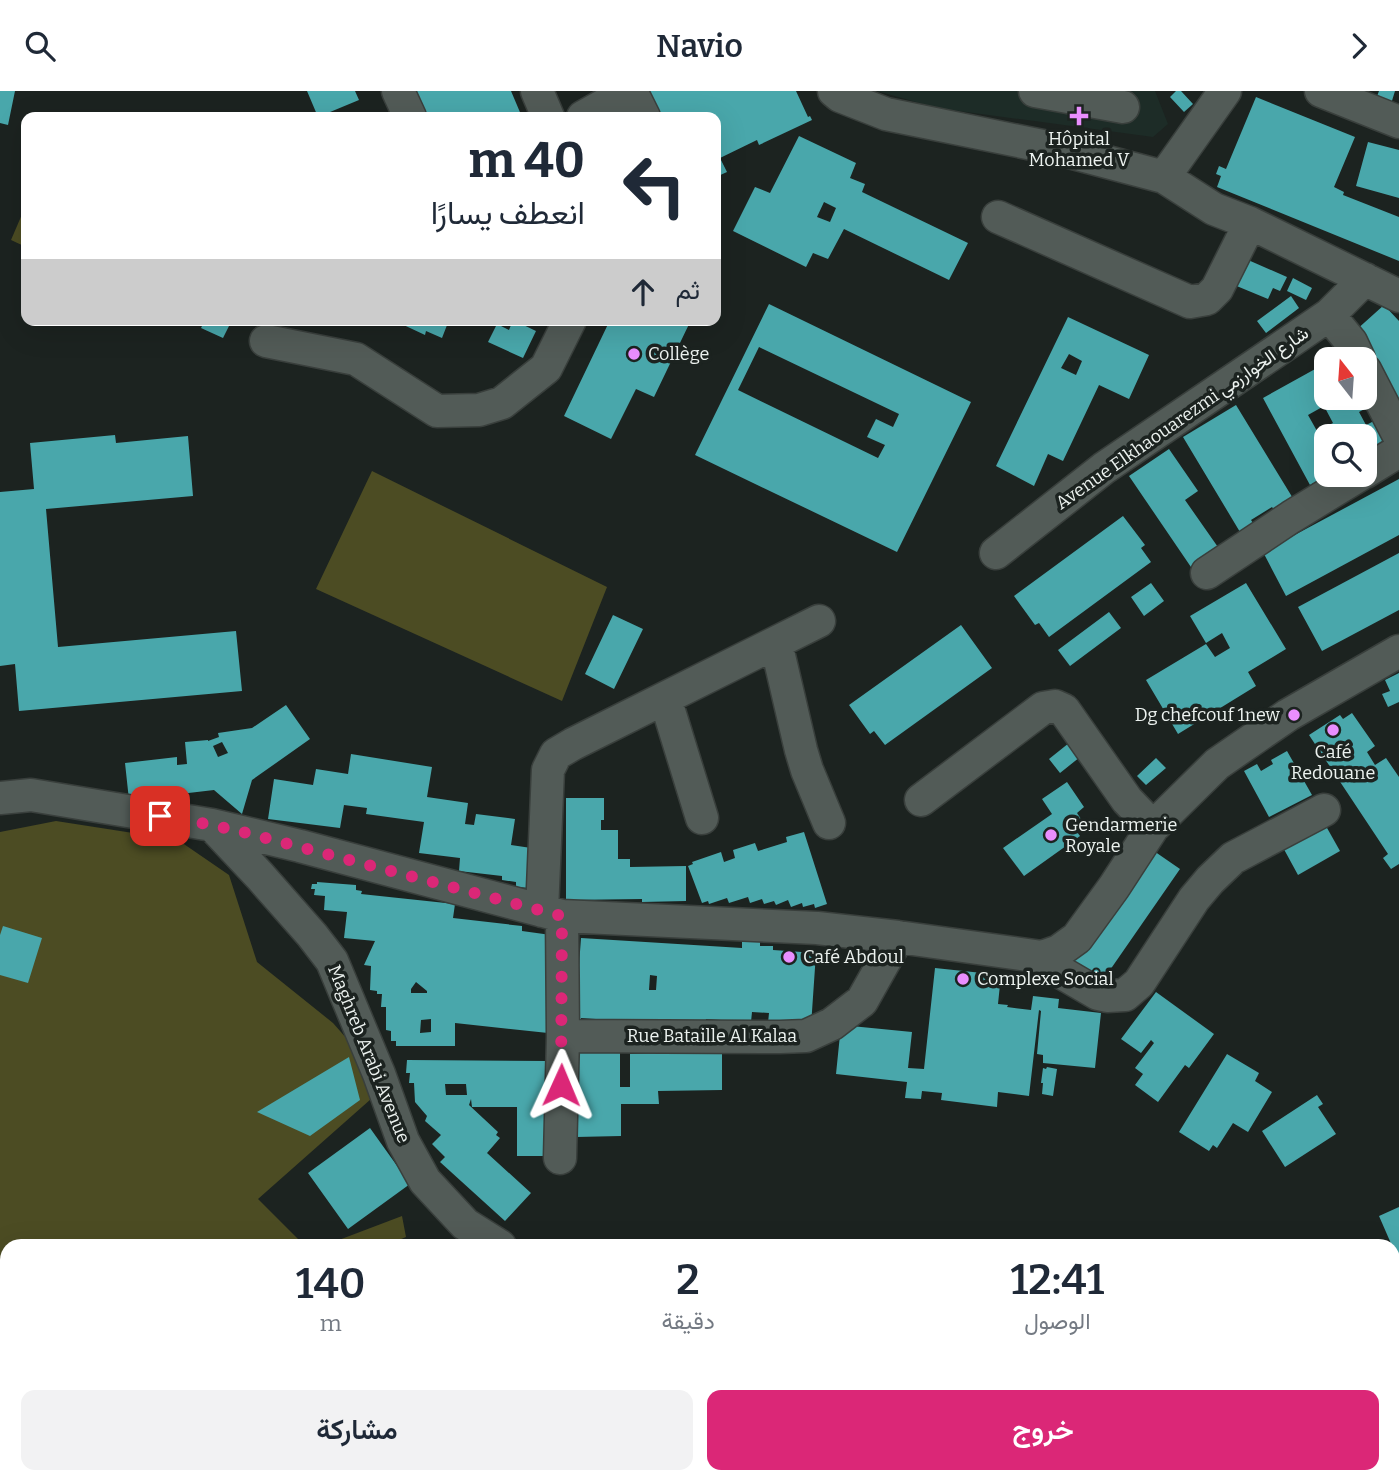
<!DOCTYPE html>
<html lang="ar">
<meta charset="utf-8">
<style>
body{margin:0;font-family:Bitter,Vazirmatn,serif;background:#f2f2f3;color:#1f2937;direction:rtl;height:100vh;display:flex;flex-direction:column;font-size:26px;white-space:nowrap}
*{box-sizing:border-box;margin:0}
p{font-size:23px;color:#747a83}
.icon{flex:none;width:38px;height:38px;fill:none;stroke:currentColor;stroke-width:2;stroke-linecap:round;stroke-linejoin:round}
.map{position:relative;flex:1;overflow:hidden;direction:ltr}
.side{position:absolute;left:0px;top:1148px;width:1400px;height:245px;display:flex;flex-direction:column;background:#fff;border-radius:21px 21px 0 0;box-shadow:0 7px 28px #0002;direction:rtl}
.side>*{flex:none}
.hud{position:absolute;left:21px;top:21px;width:700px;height:214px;border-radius:14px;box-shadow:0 7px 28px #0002;direction:rtl;background:#fff;color:#1f2937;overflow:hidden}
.needle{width:46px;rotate:343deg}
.fabs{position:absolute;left:1314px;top:256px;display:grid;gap:14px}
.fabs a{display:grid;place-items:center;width:63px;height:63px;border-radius:14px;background:#fff;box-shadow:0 7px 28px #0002;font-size:35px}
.pin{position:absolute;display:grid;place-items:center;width:60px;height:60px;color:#fff;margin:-30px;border-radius:14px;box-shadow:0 4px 10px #0006}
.me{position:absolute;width:77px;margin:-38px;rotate:1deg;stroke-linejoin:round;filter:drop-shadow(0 0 5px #0008)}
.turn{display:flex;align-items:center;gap:24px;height:147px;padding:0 21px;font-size:32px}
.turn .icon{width:91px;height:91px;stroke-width:2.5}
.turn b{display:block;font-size:49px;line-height:60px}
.then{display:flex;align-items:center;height:66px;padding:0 21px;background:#0003;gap:14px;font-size:26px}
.eta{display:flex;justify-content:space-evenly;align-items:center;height:119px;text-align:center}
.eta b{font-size:42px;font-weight:600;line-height:49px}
.primary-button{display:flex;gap:14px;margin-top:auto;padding:14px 21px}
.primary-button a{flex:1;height:80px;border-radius:14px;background:#db2777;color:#fff;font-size:28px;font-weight:600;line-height:80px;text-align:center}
.primary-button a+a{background:#f2f2f3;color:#1f2937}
header{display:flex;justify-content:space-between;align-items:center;height:91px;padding:0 21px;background:#fff;font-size:32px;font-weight:600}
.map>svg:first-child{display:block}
</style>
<header><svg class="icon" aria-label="forward" viewBox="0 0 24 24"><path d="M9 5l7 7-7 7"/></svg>Navio<svg class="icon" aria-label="search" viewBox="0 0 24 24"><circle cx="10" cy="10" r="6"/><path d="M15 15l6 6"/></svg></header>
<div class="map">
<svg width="1399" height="1393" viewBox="0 0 1399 1393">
<rect width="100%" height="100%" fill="#1c2320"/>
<path fill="#1d2c27" d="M877 0H1155L1168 33 1153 46 937 17Z
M210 1386H627L624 1393H215Z"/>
<path fill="#4c4c23" d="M26 114V156L11 149Z
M372 380 607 496 562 610 316 498Z
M56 730 178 749 229 784 257 871 333 932 355 957 371 1008 258 1108 305 1155H7V1306L0 1304V741Z
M402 1125 406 1146 385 1155H323Z"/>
<path fill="#49a7ab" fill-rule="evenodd" d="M0 0H15L8 34 0 32Z
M307 0H355L359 9 318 26Z
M413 0H511L522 26H425Z
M647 0H796L808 26 810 25 812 29 759 54 757 49 720 67 727 81 716 86V26H660Z
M1176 0H1181L1193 13 1184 21 1170 6Z
M1379 0H1395L1391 13 1376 8Z
M1256 6 1355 46 1334 96 1344 101 1343 104 1399 126V170L1217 96 1221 85 1216 83 1219 75 1226 78Z
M799 45 856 72 850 87 865 93 862 101 968 152 949 189 844 138 828 168 813 162 806 176 733 140 755 96 770 102ZM824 111 836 117 830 131 817 126Z
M1368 51 1399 59V107L1356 95Z
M1239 165 1287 186 1280 200 1273 197 1268 208 1227 191Z
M1293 187 1312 197 1306 209 1287 200Z
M1291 205 1299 217 1266 242 1257 230Z
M769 213 971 311 897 461 695 364ZM759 256 899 323 893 336 876 328 867 346 885 354 878 367 738 299Z
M1384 214 1399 230V308L1345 249Z
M1068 226 1149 264 1129 308 1099 294 1063 370 1048 363 1034 395 996 375ZM1069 263 1082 270 1076 284 1061 277Z
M205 229H232L223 247 201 237Z
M393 229H449L442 247 426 240 425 244Z
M513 229 536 240 523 267 488 251 497 233 509 239Z
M610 229H691L654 306 636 298 611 348 564 325Z
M1341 253 1349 268H1330L1326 261Z
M1326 272V306H1365L1374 313 1359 321 1366 334 1380 327 1392 349 1365 364V345H1326V385L1310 394 1263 307ZM1324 315 1333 332 1317 340 1308 324Z
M1236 314 1294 409 1275 420 1272 416 1251 429 1253 432 1240 441 1183 346Z
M115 344 116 352 188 345 193 405 46 418 58 556 236 540 242 600 19 620 15 573 0 575V401L34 398 30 352Z
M1169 358 1198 400 1185 409 1220 459 1193 479 1129 385Z
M1399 388V444L1286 505 1263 461Z
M1123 425 1145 454 1141 457 1151 471 1049 546 1039 532 1035 534 1014 505Z
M1399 462V519L1322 560 1298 516Z
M1151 492 1164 510 1144 525 1131 506Z
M1246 492 1286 558 1248 581 1256 595 1178 643 1146 589 1206 553 1215 566 1230 557 1222 542 1206 552 1190 525Z
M1109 521 1121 537 1070 575 1058 559Z
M613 524 643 538 614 598 585 583Z
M961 534 992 577 885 654 874 640 870 643 849 614Z
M1399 582V611L1388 616 1382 603 1390 600 1385 589Z
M286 614 310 648 252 689 242 723 214 699 129 709 125 672 177 666V674L187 673 185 651 208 649V650L219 646 218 642 252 637ZM222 651 228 662 218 666 213 655Z
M1352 622 1375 655 1367 661 1375 674 1386 667 1399 686V773L1391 778 1383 767 1388 763 1309 644 1340 624 1343 628Z
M1074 648 1085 662 1060 682 1049 668Z
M1287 660 1312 704 1269 726 1244 680 1257 673 1261 680 1273 673 1271 669Z
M351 663 432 676 427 706 468 712 465 733 474 734 476 723 515 728 511 754 538 758 532 797 516 796V791L502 789V785L459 780 460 767 419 762 424 731 366 723 367 717 344 714 340 737 268 728 274 688 313 694 316 678 348 683Z
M1156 667 1166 677 1146 694 1137 685Z
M1067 691 1084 716 1077 722 1083 731 1074 737 1080 745 1024 785 1003 757 1052 723 1042 708Z
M566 707H604V729H601V739H618V768H630V776L686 775V810L642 811V808L566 809Z
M1322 728 1340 760 1298 784 1280 751Z
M804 741 827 813 815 817 814 813 803 816 802 812 791 816 788 809 776 814 774 810 764 813 762 808 750 812 748 806 729 812 727 807 709 813 708 810 702 812 688 775 693 773 692 771 721 761 724 771 735 767 733 759 755 752 758 760 787 751 786 746Z
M1151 758 1180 778 1101 892 1072 871Z
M317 791 356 794V799L362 800 361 803 455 813 453 827 522 835V840L551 844 546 903 553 904 548 942 455 932V955H396V950H391V940L386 939V916H381L382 903H377V900L370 899 371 875 364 874 375 850 344 847 347 821 324 819 325 805 314 804 315 798H311L312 793H317ZM416 891 427 900V902H411V898ZM431 928V941L420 942 421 929Z
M3 835 42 847 28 892 0 884V844Z
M581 847 742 857V850L760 851V855H773V859L816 862 811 935 768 932 769 922 752 921 751 931 706 928 705 933H670L581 927V930L575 929ZM650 884 657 885 656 899H649Z
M935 877 1001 884 998 913 1008 914 1007 916 1031 919 1033 905 1059 908 1058 917 1101 922 1095 977 1043 972V964L1037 963 1041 920 1039 919 1029 1005 998 1001 997 1016 941 1009 942 1002 922 1000 921 1008 905 1007 907 991 836 983 841 934 912 941 908 977 924 978Z
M1156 901 1214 943 1189 977 1185 974 1158 1011 1135 994 1143 983 1135 977 1154 952 1151 949 1141 962 1121 948Z
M611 957V961H620V996H630V963L722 960V999L658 1000 659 1013H621V1045L576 1046 575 961H580V958Z
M1227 963 1259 982 1255 990 1272 1001 1248 1041 1233 1032 1217 1057 1213 1054 1209 1060 1179 1041Z
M349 966 360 1009 310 1045 257 1021Z
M407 969 547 970V1065H517V1016H472L471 1008 469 1014 498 1041 496 1044 500 1047 487 1062 531 1102 505 1130 440 1071 445 1066 432 1053 441 1044 425 1030 427 1025 415 1011 414 992H409L410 982H406ZM445 993H466L467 1004H446Z
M1047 976 1057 978 1053 1005 1042 1003 1043 992H1041L1043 977 1046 978Z
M1317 1004 1323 1013 1318 1016 1336 1043 1285 1076 1262 1040Z
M370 1037 410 1093 348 1138 308 1082Z
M1399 1116V1163L1396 1164 1379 1125Z
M1156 1386H1214L1213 1393H1155Z"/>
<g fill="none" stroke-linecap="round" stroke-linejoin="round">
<g stroke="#393f3c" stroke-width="35">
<path id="minor" d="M398 0 410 26
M537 0 548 26
M631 0 644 26
M834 0 840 5 886 23 1062 59 1164 86 1214 118 1250 132 1399 205
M1035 0 1123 16
M1321 0 1399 31
M583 26 629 0
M1164 86 1225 0
M998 126 1190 211 1207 208 1217 198 1250 132
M1329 224 1351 251 1359 268
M266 250 356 268 437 320 479 319 502 312 546 277 570 229
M1365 279 1399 345
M1365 381 1399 360
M996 462 1104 377 1329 224 1365 188
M1207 482 1291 426 1361 383
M776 552 801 659 807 679 829 732
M665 607 702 727
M0 707 31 704 212 734 300 755 562 825 817 837 898 846 1042 866 1059 860 1077 847 1114 796 1153 736 1217 673 1288 624 1399 560
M921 709 1043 617 1055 615 1064 619 1127 709 1153 736
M212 734 260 785 312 844 332 870 379 983 403 1050 425 1090 465 1133 500 1155
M542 820 548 679 556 663 573 653 819 530
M1042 866 1062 882 1098 903 1107 905 1125 904 1139 892 1194 808 1210 789 1233 767 1324 719
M563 945 780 946 806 945 832 933 862 910 898 846
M560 1067 563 945 562 825
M1393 1191 1399 1189
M0 1326 7 1328
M109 1393 112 1386"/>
</g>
<use href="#minor" stroke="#525b57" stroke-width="32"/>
</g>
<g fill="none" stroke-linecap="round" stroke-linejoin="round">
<path stroke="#db2777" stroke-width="12" stroke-dasharray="0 21.6" d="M160 725 212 734 243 741 562 825 561 994"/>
</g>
<g fill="#e98efe" stroke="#1c2320" stroke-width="2.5">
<path d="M1075.5 14.5h7v7h7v7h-7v7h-7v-7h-7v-7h7z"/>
<circle cx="634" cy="263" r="7"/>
<circle cx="1294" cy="624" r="7"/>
<circle cx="1333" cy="639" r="7"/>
<circle cx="1051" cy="744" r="7"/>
<circle cx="789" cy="866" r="7"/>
<circle cx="963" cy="888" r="7"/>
</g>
<g text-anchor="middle" stroke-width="7" stroke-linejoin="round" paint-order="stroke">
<g font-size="18" fill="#ecf2ef" stroke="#1c2320" text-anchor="start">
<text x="1079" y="54" text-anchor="middle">Hôpital<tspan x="1079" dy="21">Mohamed V</tspan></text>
<text x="648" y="269">Collège</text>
<text x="1280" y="630" text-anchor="end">Dg chefcouf 1new</text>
<text x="1333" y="667" text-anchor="middle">Café<tspan x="1333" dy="21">Redouane</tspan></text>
<text x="1065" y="740">Gendarmerie<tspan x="1065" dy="21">Royale</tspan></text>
<text x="803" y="872">Café Abdoul</text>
<text x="977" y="894">Complexe Social</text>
</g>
<g font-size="18" fill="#ecf2ef" stroke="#1c2320">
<text transform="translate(1182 327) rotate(-35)" y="6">Avenue Elkhaouarezmi شارع الخوارزمي</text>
<text x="712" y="951">Rue Bataille Al Kalaa</text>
<text transform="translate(369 963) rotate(68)" y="6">Maghreb Arabi Avenue</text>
</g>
</g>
</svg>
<div class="fabs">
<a><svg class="needle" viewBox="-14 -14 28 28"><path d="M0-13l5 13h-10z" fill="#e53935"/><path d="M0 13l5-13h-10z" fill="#747a83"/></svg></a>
<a><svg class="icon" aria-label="search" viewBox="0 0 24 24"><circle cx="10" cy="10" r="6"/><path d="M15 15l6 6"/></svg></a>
</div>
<div class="pin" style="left:160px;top:725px;background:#d93025"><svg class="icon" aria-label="arrive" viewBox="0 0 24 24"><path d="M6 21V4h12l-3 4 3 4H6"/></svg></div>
<svg class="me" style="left:561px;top:994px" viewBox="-20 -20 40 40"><path d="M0-17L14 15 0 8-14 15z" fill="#db2777" stroke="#fff" stroke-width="4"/></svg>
<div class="hud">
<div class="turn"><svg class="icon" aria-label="left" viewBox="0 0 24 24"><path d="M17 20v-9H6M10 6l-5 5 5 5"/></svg><div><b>40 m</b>انعطف يسارًا</div></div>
<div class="then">ثم<svg class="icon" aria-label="ahead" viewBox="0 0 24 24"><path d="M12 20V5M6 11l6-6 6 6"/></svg></div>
</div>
<section class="side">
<div class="eta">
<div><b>12:41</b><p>الوصول</p></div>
<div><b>2</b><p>دقيقة</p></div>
<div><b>140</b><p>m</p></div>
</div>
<div class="primary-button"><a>خروج</a><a>مشاركة</a></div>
</section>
</div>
